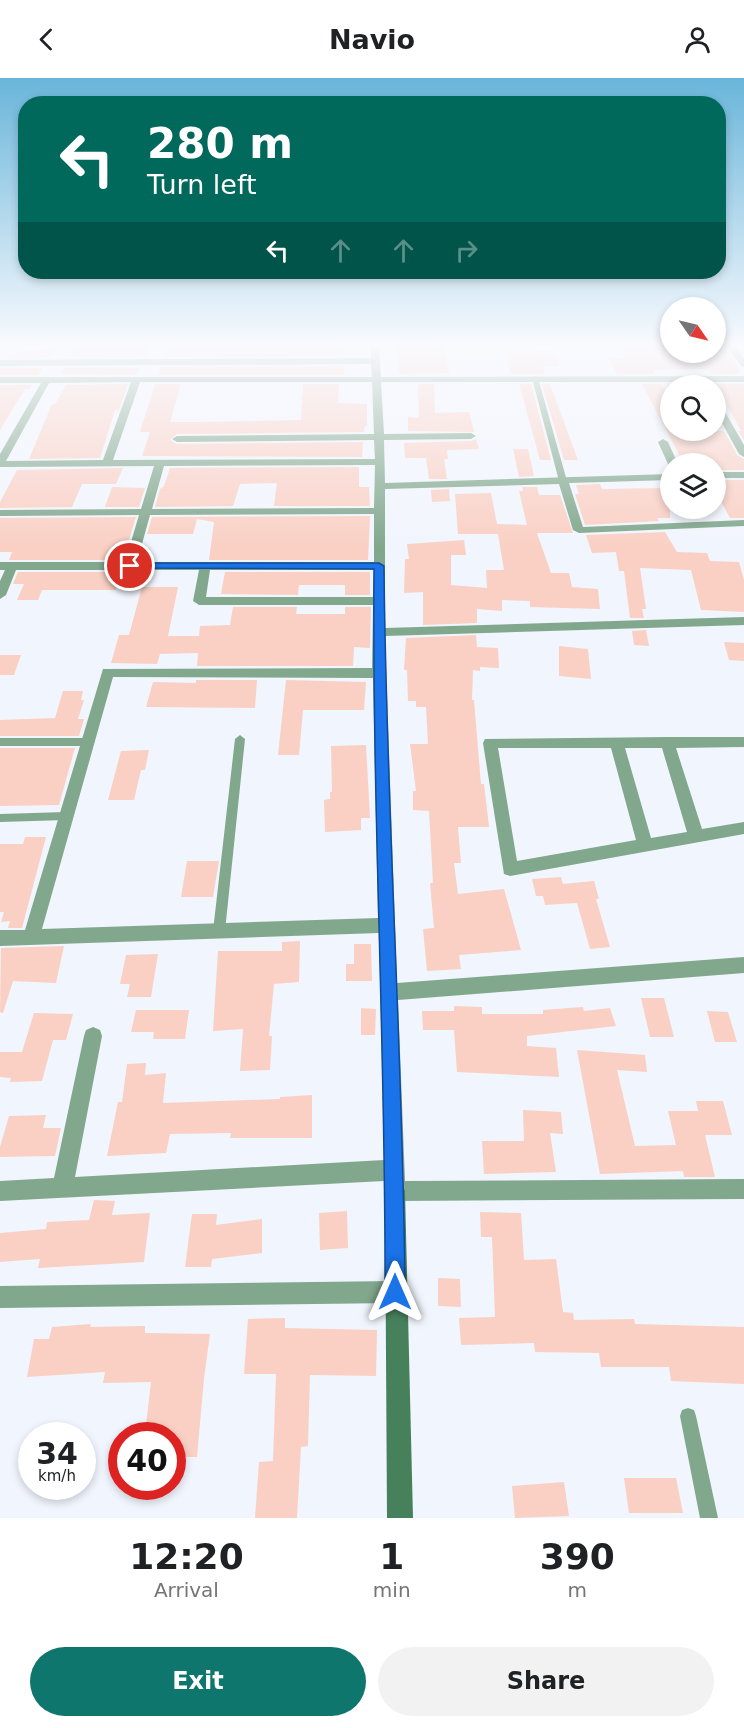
<!DOCTYPE html>
<style>
body{margin:0;font-family:"DejaVu Sans",sans-serif;background:#f2f2f2;color:#202124;height:100vh;display:flex;flex-direction:column;font-size:22px;white-space:nowrap}
*{box-sizing:border-box;margin:0}
p{font-size:20px;color:#757577}
.icon{flex:none;width:33px;height:33px;fill:none;stroke:currentColor;stroke-width:2;stroke-linecap:round;stroke-linejoin:round}
.map{position:relative;height:1440px;overflow:hidden}
.details{display:flex;flex-direction:column;background:#fff;flex:1}
.details>*{flex:none}
.top-card{position:absolute;left:18px;top:18px;width:708px;height:183px;border-radius:24px;box-shadow:0 3px 9px #0003;background:#00695c;color:#fff;overflow:hidden}
.needle{width:39px;rotate:124deg}
.tools{position:absolute;left:660px;top:219px;display:grid;gap:12px}
.tools a{display:grid;place-items:center;width:66px;height:66px;border-radius:50%;background:#fff;box-shadow:0 3px 9px #0003;font-size:30px}
.speed{position:absolute;left:18px;top:1344px;display:flex;gap:12px;font-size:30px;font-weight:700;text-align:center}
.speed>*{display:grid;place-content:center;width:78px;height:78px;border-radius:50%;background:#fff;box-shadow:0 3px 9px #0003;line-height:1}
.speed small{font-size:15px;font-weight:400}
.speed .limit{border:9px solid #d22;background:#fff;color:#111}
.pin{position:absolute;display:grid;place-items:center;width:51px;height:51px;color:#fff;margin:-26px;border:3px solid #fff;border-radius:50%;box-shadow:0 2px 6px #0007}
.me{position:absolute;width:66px;margin:-33px;rotate:0deg;stroke-linejoin:round;filter:drop-shadow(0 0 4px #0008)}
.turn{display:flex;align-items:center;gap:21px;height:126px;padding:0 30px;font-size:27px}
.turn .icon{width:78px;height:78px;stroke-width:2.5}
.turn b{display:block;font-size:42px;line-height:51px}
.lanes{display:flex;align-items:center;height:57px;padding:0 30px;background:#0003;justify-content:center;gap:30px;direction:ltr}
.lanes .off{opacity:.35}
.eta{display:flex;justify-content:space-evenly;align-items:center;height:102px;text-align:center}
.eta b{font-size:36px;font-weight:600;line-height:42px}
.button{display:flex;gap:12px;margin-top:auto;padding:12px 30px}
.button a{flex:1;height:69px;border-radius:36px;background:#0f766e;color:#fff;font-size:24px;font-weight:600;line-height:69px;text-align:center}
.button a+a{background:#f2f2f2;color:#202124}
header{display:flex;justify-content:space-between;align-items:center;height:78px;padding:0 30px;background:#fff;font-size:27px;font-weight:600}
.map>svg:first-child{display:block}
</style>
<header><svg class="icon" aria-label="back" viewBox="0 0 24 24"><path d="M15 5l-7 7 7 7"/></svg>Navio<svg class="icon" aria-label="person" viewBox="0 0 24 24"><circle cx="12" cy="8" r="4"/><path d="M4 21q1-7 8-7t8 7"/></svg></header>
<div class="map">
<svg width="744" height="1440" viewBox="0 0 744 1440">
<rect width="100%" height="100%" fill="#f1f5fd"/>
<path fill="#fad0c4" d="M96 268H150L145 279H68L72 271H95Z
M168 268 343 269 345 278 164 279Z
M396 268H444L449 295 399 296Z
M619 268H670V274H729L741 294H738L739 296H711L709 293 704 291 653 292 655 296H617L609 280H625Z
M56 271 50 279 4 280 6 278 19 277 23 272Z
M555 273 560 288H542L545 296H511L506 274Z
M345 288 344 297H158L161 289Z
M0 290H43L38 297H0Z
M63 290H140L137 297 61 296Z
M128 306 119 332H115L100 380 29 381 52 326H55L66 307Z
M155 306H181L170 344H199L301 342 303 306H339L338 325 367 326V348H365L364 354 177 356 170 362 177 366 363 364 362 379 142 378 150 354H140Z
M418 306H434L435 335 469 334 474 354 408 353V339L419 340Z
M519 306H531L551 382H540Z
M542 306H550L578 382H564Z
M642 306H661L670 322V354L724 353 737 377 744 381V392H716V386H684Z
M716 306H744V362L738 353H741Z
M0 307H32L29 311H25L0 352Z
M476 361 479 371 447 372 448 381H444L447 401H429L426 380H405L404 365 471 363Z
M513 371H528L534 398 519 399Z
M359 389V409H369L370 428H274L277 405 240 406 233 428 155 429 160 411 164 408 170 390Z
M123 390 116 406H82L72 429 0 430V424L17 392Z
M716 402H744V440H730L716 414Z
M600 406 602 411 664 410 670 427V440H657L659 443 585 447 575 416H579L576 407Z
M112 409 145 410 139 429H105Z
M522 409H537L539 417H560L573 455H537L551 495H569L572 509 598 511 600 531 530 529V523L502 522V533L477 531V545L423 547V514L404 515 405 481H409L407 466 464 462 466 477H451V507L487 510 486 492H504L498 456H458L455 416 491 415 497 446 527 447 519 413H523Z
M449 411 450 423 432 424 431 412Z
M370 438 368 482H209L214 444 197 441 193 456H147L152 439Z
M136 439 123 482H9L12 474H0V440Z
M665 454 677 474 707 475 710 483 739 484 744 502V534L701 532 691 492 640 490 646 531H642L644 540H630L624 493H619L616 474 592 475 586 457Z
M18 494H122L116 512H42L38 522H17L24 506H13Z
M225 494H370V517H345V507H299L298 517 221 516Z
M142 509H178L168 558H199L200 548 230 547 233 529H297L296 536H345V529H371L370 570 354 569 353 588H197L198 575 160 576 157 586 111 585 119 557H129Z
M646 552 649 568 634 567 632 553Z
M476 557 477 569 498 570 499 590 480 589V593L473 592 472 622H474L481 706H484L489 749H458L461 785H454L458 816 504 811 521 872 459 877 461 891 427 893 423 851 434 850 430 805H433L429 733 413 732V713H416L410 666H428L426 629H416V623H408L407 592H404L406 560Z
M724 564 744 565V583L729 582Z
M559 568 588 571 591 601 559 598Z
M0 577H21L14 597H0Z
M196 602H257L255 630 146 629 153 604 196 605Z
M286 602 366 604 364 632H303L299 677H278Z
M63 613H83L81 622H84L78 641H84L79 658H0V642L55 640Z
M366 667 370 740H361V752L325 754 324 722 330 721V714H332L331 668Z
M0 670H75L59 727 0 728Z
M149 672 145 692H141L134 722H108L121 673Z
M25 759H46L22 850H8L10 843 1 844 4 834H0V766H23Z
M187 783H219L213 819H181Z
M561 799 563 806 594 803 599 821H596L610 869 590 871 577 825 545 827 543 818H536L532 801Z
M300 863 299 904 274 906 269 958H272L270 992 240 993 243 951 213 953 218 873H282V864Z
M354 866H371L372 903H346V886H354Z
M64 868 56 905 13 903 3 935 0 934 1 870Z
M158 876 151 919H127L130 906H120L126 877Z
M641 920H664L674 959H650Z
M454 928 482 929V936H543V932L583 929 584 933 610 930 616 948 527 958V968L556 970 559 999 457 994 454 952H423L422 933H454Z
M361 930 376 931 375 957H361Z
M136 932H189L185 961H153L154 954H131Z
M707 933 728 934 737 964H715Z
M34 935 73 936 66 962H53L42 1003 10 1004 11 1000 0 999V974H22Z
M577 972 645 977 647 994 617 992 635 1068 676 1067 668 1033H698L696 1023H723L732 1057H705L715 1099H684L683 1093 600 1096Z
M146 985 145 997 166 995 163 1025 280 1021V1019L312 1017V1060H230L231 1055 170 1056 166 1075 107 1078 118 1024H122L127 986Z
M523 1032 561 1034 563 1056 550 1055 556 1094 484 1096 482 1063H524Z
M46 1037 43 1050H61L55 1078 0 1079V1069L9 1038Z
M94 1122 115 1123 112 1137 150 1135 144 1184 38 1190 40 1181 0 1184V1155L46 1151 47 1144 89 1142Z
M347 1133 348 1170 320 1172 319 1135Z
M480 1134 521 1135 524 1182 556 1181 563 1234 573 1235 574 1242 634 1241 635 1246 744 1249V1306L671 1303 669 1289H601L599 1275 535 1274 534 1265 461 1267 459 1240 495 1239 492 1159H481Z
M192 1136H217L216 1147 262 1141V1175L212 1181 211 1189H185Z
M438 1200 460 1201 461 1229 438 1228Z
M285 1240V1250L377 1252 376 1298 310 1297 308 1368 301 1369 297 1440H255L259 1384 273 1383 276 1296H244L248 1241Z
M91 1246 90 1249 145 1248V1255L210 1256 204 1300 197 1379H172V1358L145 1356 151 1304 103 1305 105 1294 27 1299 34 1261H49L52 1249Z
M624 1400H676L683 1435H629Z
M564 1404 569 1438 515 1440 512 1408Z"/>
<g fill="none" stroke-linecap="round" stroke-linejoin="round">
<path fill="#81a78d" fill-rule="evenodd" d="M535 298 538 300 567 403 566 405 559 403 532 300Z
M240 657 245 661 225 853 223 857 219 858 215 857 213 853 235 661Z
M0 660H87L92 664 87 668H0Z
M66 734 70 735 71 738 70 741 66 742 0 744V736Z
M688 1330 694 1332 696 1338 718 1440H700L680 1338 682 1332Z"/>
<path fill="#81a78d" fill-rule="evenodd" d="M371 268H379L381 299 744 298V304H381L384 356 471 355 476 358 471 361 384 362 385 405 670 396V402L569 405 583 449 744 442V448L579 455 573 452 559 406 385 411V550L744 539V547L385 558 397 905 744 879V895L398 922 405 1103 744 1101V1121L395 1123 388 1120 384 1103 0 1123V1103L54 1100 84 958 86 952 93 949 100 952 102 958 75 1099 384 1082 379 855 0 868V852H25L103 591 372 590 373 527H199L193 523 199 492H16L6 517 0 521V503L5 492H0V484H125L139 437 0 438V432L141 431 154 388 0 389V376L41 305H0V299H372L371 286 0 288V282L371 280ZM131 304 103 382 6 383 49 305ZM140 304H372L374 356 177 358 172 361 177 364 374 362 375 381 113 382ZM375 387 374 430 152 431 164 388ZM374 436V484H137L150 437ZM210 492H374L373 519H206ZM113 599 373 600 378 840 42 851Z
M727 268H735L744 280V289L741 288Z
M716 324 721 327 744 367V379L739 376 716 334Z
M663 361 668 364 678 386H670V388L668 386 658 364Z
M716 394H744V400H716Z
M668 659H744V669L676 670 702 751 744 744V756L510 798 504 796 483 665 485 661ZM498 670H611L636 762 517 783ZM625 670H662L687 754 651 760Z
M395 1203 403 1206 406 1214 403 1222 395 1225 0 1230V1208Z"/>
<path fill="#47815c" fill-rule="evenodd" d="M395 1103 402 1106 405 1113 413 1440H387L385 1113 388 1106Z"/>
</g>
<linearGradient id="sky" x2="0" y2="1"><stop stop-color="#69b5da"/><stop offset="0.57" stop-color="#f9fafe"/><stop offset="1" stop-color="#f9fafe" stop-opacity="0"/></linearGradient>
<rect width="744" height="469" fill="url(#sky)"/>
<path fill="#1a73e8" stroke="#114b97" stroke-width="1.5" d="M130 485H379L384 488C386 730 403 972 405 1214L402 1221 395 1224 388 1221 385 1214C386 973 372 732 374 491L126 490V486Z"/>
</svg>
<div class="tools">
<a><svg class="needle" viewBox="-14 -14 28 28"><path d="M0-13l5 13h-10z" fill="#e53935"/><path d="M0 13l5-13h-10z" fill="#757577"/></svg></a>
<a><svg class="icon" aria-label="search" viewBox="0 0 24 24"><circle cx="10" cy="10" r="6"/><path d="M15 15l6 6"/></svg></a>
<a><svg class="icon" aria-label="layers" viewBox="0 0 24 24"><path d="M12 4l9 5-9 5-9-5zM3 14l9 5 9-5"/></svg></a>
</div>
<div class="speed"><div>34<small>km/h</small></div><div class="limit">40</div></div>
<div class="pin" style="left:130px;top:488px;background:#d93025"><svg class="icon" aria-label="arrive" viewBox="0 0 24 24"><path d="M6 21V4h12l-3 4 3 4H6"/></svg></div>
<svg class="me" style="left:395px;top:1214px" viewBox="-20 -20 40 40"><path d="M0-17L14 15 0 8-14 15z" fill="#1a73e8" stroke="#fff" stroke-width="4"/></svg>
<div class="top-card">
<div class="turn"><svg class="icon" aria-label="left" viewBox="0 0 24 24"><path d="M17 20v-9H6M10 6l-5 5 5 5"/></svg><div><b>280 m</b>Turn left</div></div>
<div class="lanes"><svg class="icon" aria-label="left" viewBox="0 0 24 24"><path d="M17 20v-9H6M10 6l-5 5 5 5"/></svg><svg class="icon off" aria-label="ahead" viewBox="0 0 24 24"><path d="M12 20V5M6 11l6-6 6 6"/></svg><svg class="icon off" aria-label="ahead" viewBox="0 0 24 24"><path d="M12 20V5M6 11l6-6 6 6"/></svg><svg class="icon off" aria-label="right" viewBox="0 0 24 24"><path d="M7 20v-9h11M14 6l5 5-5 5"/></svg></div>
</div>
</div>
<section class="details">
<div class="eta">
<div><b>12:20</b><p>Arrival</p></div>
<div><b>1</b><p>min</p></div>
<div><b>390</b><p>m</p></div>
</div>
<div class="button"><a>Exit</a><a>Share</a></div>
</section>
